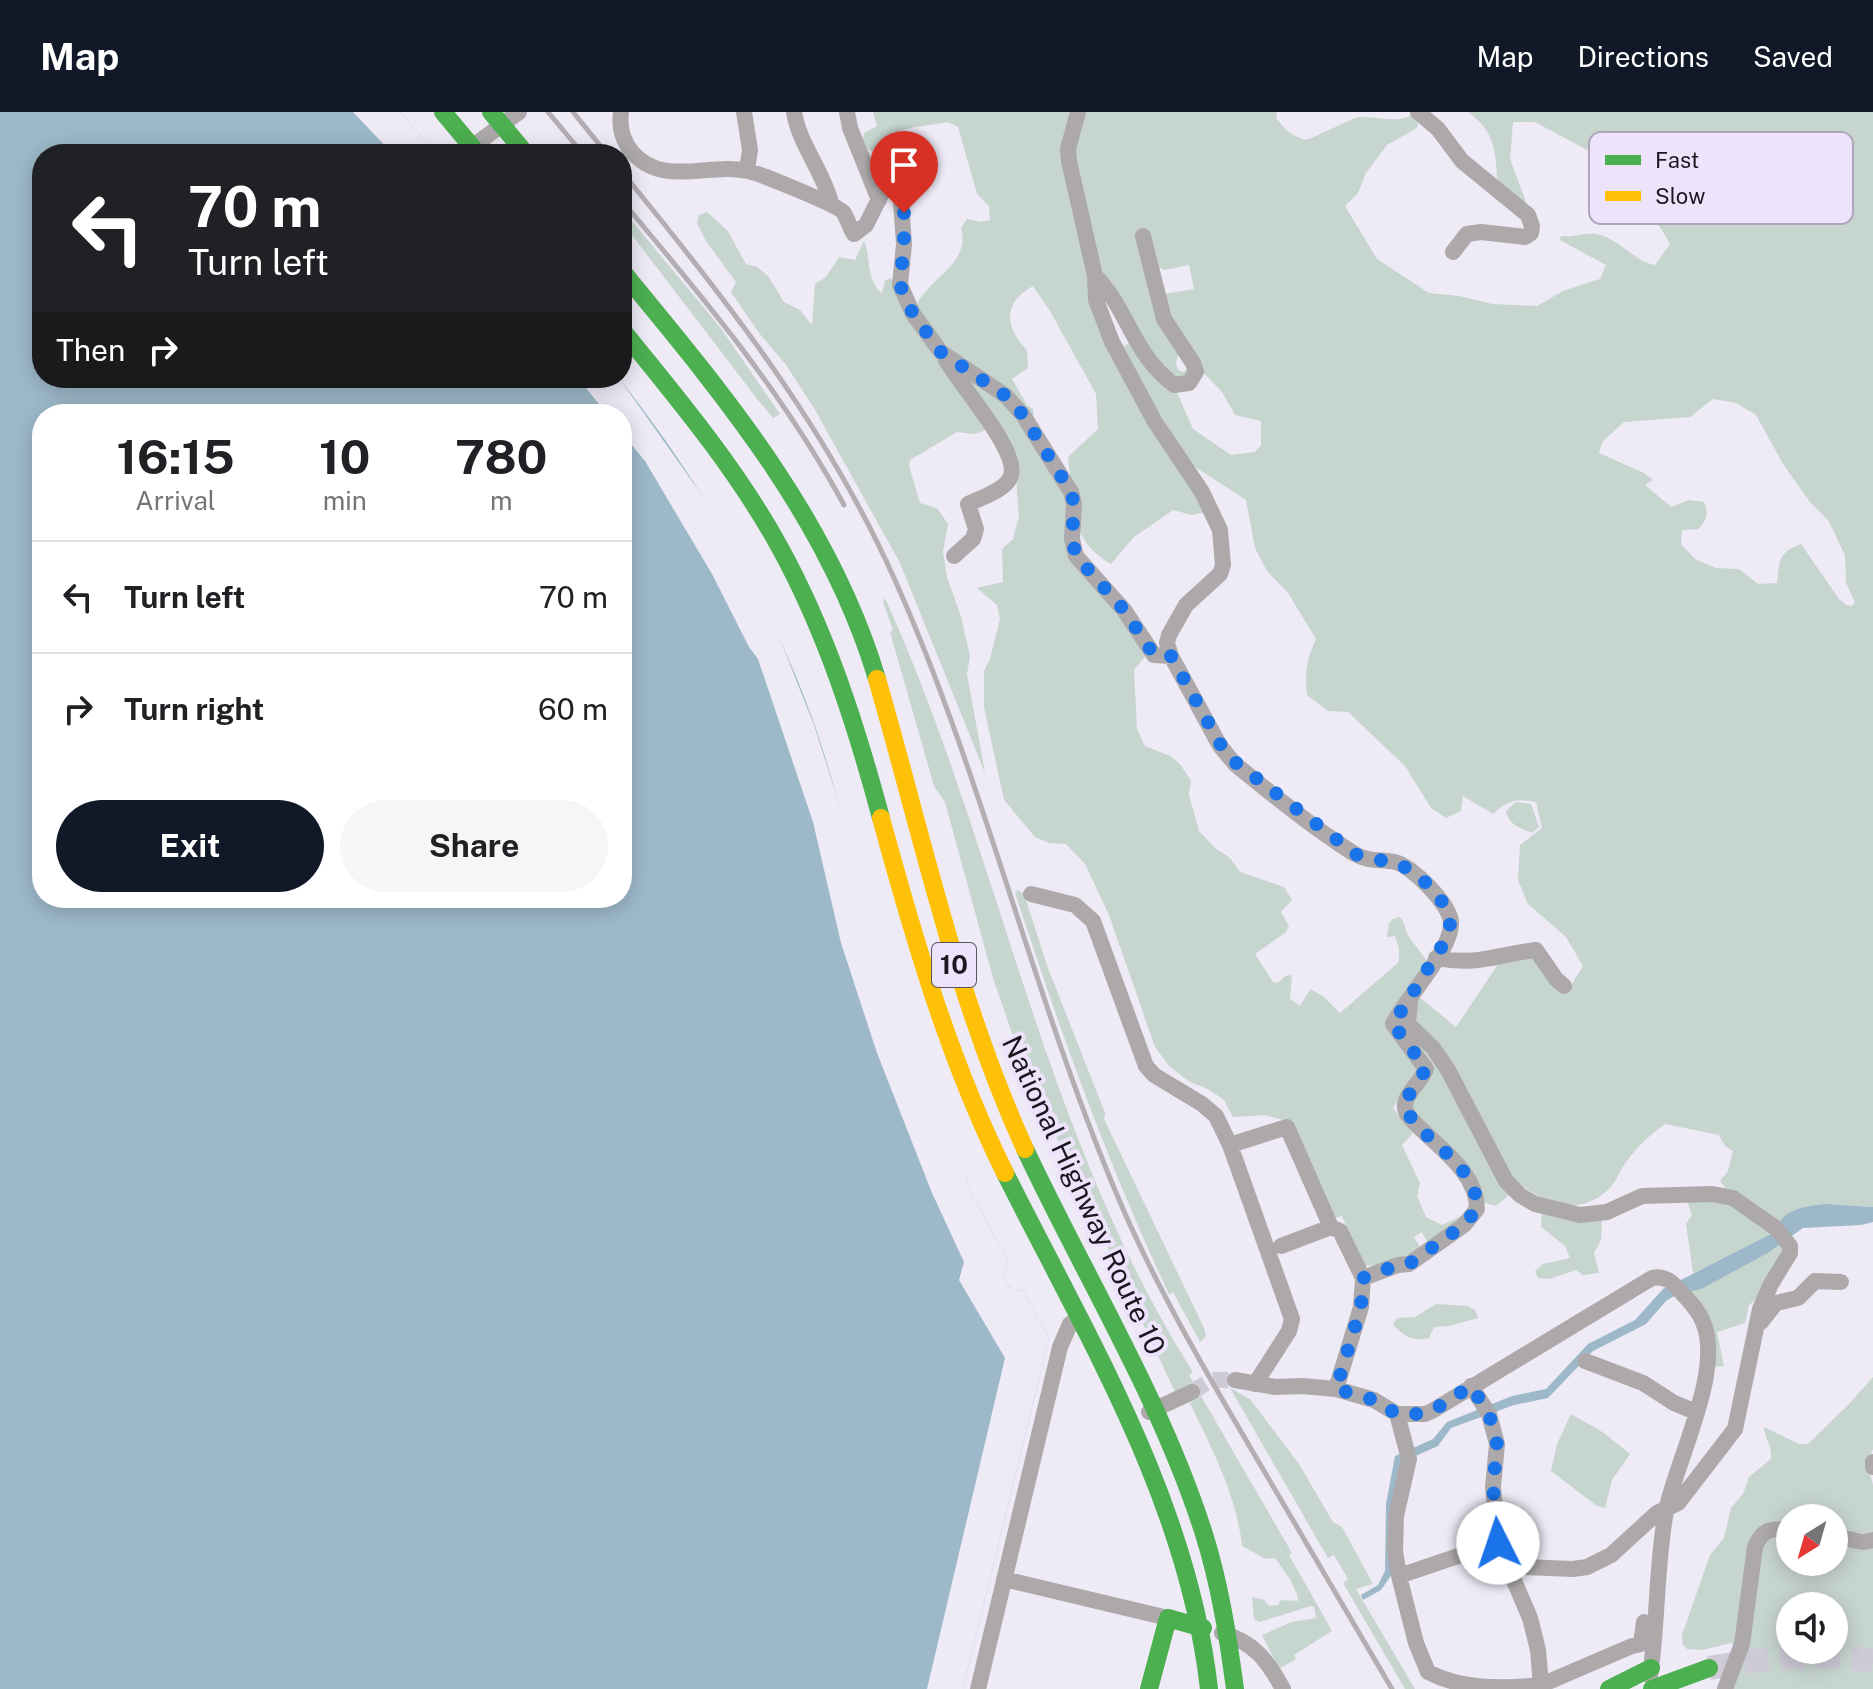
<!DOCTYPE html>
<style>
body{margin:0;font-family:"Public Sans",sans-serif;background:#f6f6f6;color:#202124;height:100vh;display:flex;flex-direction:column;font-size:30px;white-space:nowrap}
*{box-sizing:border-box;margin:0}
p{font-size:26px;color:#757577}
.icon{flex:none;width:44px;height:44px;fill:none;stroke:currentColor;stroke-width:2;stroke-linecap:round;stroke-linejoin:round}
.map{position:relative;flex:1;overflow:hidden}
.panel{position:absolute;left:32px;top:292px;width:600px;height:504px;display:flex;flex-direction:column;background:#fff;border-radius:32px;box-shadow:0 4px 20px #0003}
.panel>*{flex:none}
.top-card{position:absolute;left:32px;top:32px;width:600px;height:244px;border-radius:32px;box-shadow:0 4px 20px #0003;background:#202124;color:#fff;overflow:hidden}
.needle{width:52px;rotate:217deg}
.buttons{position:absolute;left:1776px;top:1392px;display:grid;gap:16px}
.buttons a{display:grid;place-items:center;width:72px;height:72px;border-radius:50%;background:#fff;box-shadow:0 4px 20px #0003;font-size:40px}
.pin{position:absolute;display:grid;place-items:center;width:68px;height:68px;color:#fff;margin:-82px -34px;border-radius:50% 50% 50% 0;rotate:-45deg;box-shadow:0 0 8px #0007}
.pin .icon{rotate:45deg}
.me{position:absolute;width:88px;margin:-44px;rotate:356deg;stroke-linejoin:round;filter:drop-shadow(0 0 6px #0008)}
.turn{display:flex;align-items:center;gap:28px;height:168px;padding:0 24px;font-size:36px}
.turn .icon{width:104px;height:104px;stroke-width:2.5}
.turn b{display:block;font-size:56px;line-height:68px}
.then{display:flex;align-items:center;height:76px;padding:0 24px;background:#0003;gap:16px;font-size:30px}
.eta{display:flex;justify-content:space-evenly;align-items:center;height:136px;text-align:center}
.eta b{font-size:48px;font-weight:700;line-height:56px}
.primary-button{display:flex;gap:16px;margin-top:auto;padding:16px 24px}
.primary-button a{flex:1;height:92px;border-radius:48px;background:#111827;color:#fff;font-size:32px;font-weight:700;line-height:92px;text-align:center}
.primary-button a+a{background:#f6f6f6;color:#202124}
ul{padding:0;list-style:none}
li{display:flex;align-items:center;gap:24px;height:112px;padding:0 24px;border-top:2px solid #e0e0e0}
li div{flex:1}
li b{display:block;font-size:30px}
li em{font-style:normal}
header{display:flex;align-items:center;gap:48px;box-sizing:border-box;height:112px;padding:0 40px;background:#111827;color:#fff}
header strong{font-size:38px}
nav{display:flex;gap:44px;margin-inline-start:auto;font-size:28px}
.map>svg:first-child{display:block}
</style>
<header>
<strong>Map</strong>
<nav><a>Map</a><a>Directions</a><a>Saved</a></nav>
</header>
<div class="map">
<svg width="1873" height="1577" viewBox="0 0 1873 1577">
<rect width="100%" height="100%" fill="#eeeaf6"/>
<path fill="#c7d5cf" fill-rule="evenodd" d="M873 0H1074V87L1092 194 1206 400 1192 403 1173 398 1134 425 1111 452C1067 427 1074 389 1068 345L1098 317 1096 282 1050 199 1033 174C1003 190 1004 215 1027 238L1028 256 1012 267 1027 293 1033 297 1034 304 1030 306 943 236 915 197C925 167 972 153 961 116L967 107 981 110 990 108 989 94 977 82 958 15 948 10C930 14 910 13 895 22L897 35C883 42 858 43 864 21L877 14Z
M1083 0H1277L1276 6C1285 18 1292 24 1306 28 1319 24 1351 6 1360 5 1378 4 1396 12 1412 3L1418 11 1417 16 1387 33 1366 61 1358 81 1345 94 1377 147 1429 181 1459 184 1492 192 1537 194 1563 179 1600 167 1606 153 1560 128 1561 124C1580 126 1589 116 1610 127 1626 135 1637 150 1655 153L1670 132 1654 105 1653 85 1616 70 1589 39 1535 10H1513L1510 47 1526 90H1517L1498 74C1495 41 1497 21 1468 0H1873V1095L1827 1092 1777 1110 1726 1077 1720 1069 1728 1059 1733 1039 1725 1034 1719 1023 1665 1012C1649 1023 1633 1039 1622 1056 1618 1063 1615 1071 1609 1077 1576 1108 1538 1090 1511 1063L1415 911 1414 900 1419 885 1456 915 1501 848 1530 843 1567 880 1583 854 1566 825 1528 792 1518 768 1520 733 1542 716 1536 690C1517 686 1507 689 1493 702L1463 684 1461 699 1446 706 1431 696 1405 654 1348 600 1328 599 1307 583C1304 562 1307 546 1316 527L1288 481 1267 459 1255 436 1246 388 1189 351 1121 236 1131 230 1176 278 1193 317 1231 343 1255 340 1261 333V309L1235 303 1222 280 1199 256 1175 220 1164 182 1194 177 1189 153 1164 158 1153 152 1179 238 1176 252 1178 258 1183 260 1188 256 1192 260 1183 270 1157 254 1096 150 1073 44ZM1713 287 1736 291 1756 303 1783 352 1810 390 1828 408 1845 443 1846 471 1855 490 1852 494 1846 493 1839 487 1801 432C1777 441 1780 449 1777 471L1758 472 1739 457 1716 456 1695 447 1681 432 1682 418 1698 417C1707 408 1709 402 1704 390L1689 388 1671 395 1645 373 1653 368 1644 361 1599 341 1602 330 1624 310 1690 305Z
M622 97 720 215 780 302 773 306 758 288 622 110Z
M707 100 727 118 746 152 757 155 768 164 784 190 800 198 812 213 815 172 826 165 839 145 855 148 864 129C872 148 865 167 882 181L885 169 890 166 895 169 987 312 984 319 974 322 957 320 910 348 909 354 920 391 937 396 948 412 943 439 947 465 961 505 970 544 967 562 985 661 900 451 814 296 786 253 759 221 731 180 736 170 706 129 697 111 699 103Z
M950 251 1003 288 1067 383 1068 426 1147 542 1134 558 1137 617 1145 634 1170 644 1180 652 1191 669 1189 683 1199 719 1215 736 1230 746 1240 760 1284 775 1292 788 1281 800 1289 814 1286 820 1255 842 1273 870 1278 871 1285 864 1292 863 1290 887 1300 894 1310 877 1323 884 1340 901 1399 850V837L1395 824 1387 825 1389 811 1393 807 1400 805C1406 811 1405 821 1411 828 1417 836 1422 841 1427 850L1414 873 1419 955 1393 996 1413 1021 1402 1033 1420 1071 1417 1084 1426 1105 1442 1113 1470 1100 1428 1131 1422 1120 1414 1125 1421 1136C1405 1147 1379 1158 1361 1152L1342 1104 1335 1106 1290 1010 1265 1003 1233 1005 1224 988 1208 977 1190 970 1170 955 1155 935 1109 803 1085 752 1066 732 1049 731 1035 725 1004 688 984 595V559L990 547 1000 507 997 493 977 476 1003 470 1002 437 1013 427 1019 404 1016 365Z
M885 486C1000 740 1042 1022 1193 1260L1189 1263 1194 1271 1175 1280 1051 1014 1012 921 993 866 945 690 934 674 890 520 893 518 883 490Z
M1516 690 1531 692 1539 715 1532 721C1520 716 1509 713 1506 699Z
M1018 778 1024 782 1048 856 1105 1001 1104 1007 1204 1216 1206 1224 1200 1230 1173 1180 1169 1182C1107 1051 1060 918 1015 781Z
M1398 909C1420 933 1440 955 1455 984 1474 1017 1486 1052 1510 1082L1496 1094 1482 1090 1413 1000 1411 992 1428 965Z
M1690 1086 1737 1093 1773 1121 1730 1145 1693 1161 1686 1112 1692 1103 1688 1091Z
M1542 1099 1602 1108 1601 1128 1594 1141 1599 1161 1583 1163 1576 1158 1549 1167 1538 1166 1535 1159 1543 1152 1570 1146 1565 1134 1541 1115Z
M1783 1131 1785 1134 1759 1185 1749 1193 1745 1211 1717 1220 1724 1254 1713 1255 1691 1180 1768 1141Z
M1436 1192 1468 1194 1475 1198 1478 1206 1449 1214 1434 1215 1429 1226C1415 1230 1402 1224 1393 1212L1397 1206 1415 1205Z
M1873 1265V1337L1867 1351 1873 1373V1422L1834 1419V1406H1790V1412L1762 1415 1736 1534 1731 1531 1702 1538 1687 1537 1683 1533 1682 1523 1710 1443 1724 1426 1731 1396 1743 1382 1749 1365 1771 1347C1772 1332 1765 1328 1764 1315L1799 1332H1808L1849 1292Z
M1230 1276 1250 1287 1299 1352 1333 1410 1342 1415 1373 1472 1356 1477 1415 1577H1405L1343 1471 1348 1467 1334 1443 1328 1446Z
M1201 1284 1292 1441 1289 1443 1332 1519 1294 1543 1296 1547 1279 1557 1262 1523 1292 1510 1316 1506 1314 1495 1311 1494 1260 1510 1254 1507 1252 1485 1264 1488 1269 1494 1278 1493 1281 1488 1298 1489 1297 1482 1290 1467 1275 1446 1266 1447 1242 1434C1237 1384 1212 1337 1190 1291Z
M1571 1302 1604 1321 1630 1342 1612 1368 1605 1396 1597 1394 1551 1359 1557 1332Z
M1790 1422V1450H1834V1429L1873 1434V1577H1729L1761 1438 1766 1426ZM1790 1494H1834V1538H1790Z"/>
<path fill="#9db9c9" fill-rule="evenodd" d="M0 0H400L437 42H42V266H619C702 372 770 487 815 614 847 708 867 805 898 900 917 957 942 1013 968 1068L966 1071 1008 1149 1004 1165 1009 1175 1024 1180 1049 1226 963 1577H0ZM42 302H622V786H42Z
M1827 1092 1873 1095V1110L1861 1113 1803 1116 1768 1141 1701 1177 1676 1183 1666 1189 1646 1212 1593 1239 1548 1286 1514 1293 1451 1316 1438 1334 1404 1349 1392 1462 1381 1478 1363 1488 1361 1483 1378 1473 1385 1459 1386 1392 1395 1344 1433 1327 1447 1310 1512 1284 1546 1277 1588 1232 1635 1208 1663 1177 1773 1121C1782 1097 1804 1094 1827 1092Z"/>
<path fill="#eeeaf6" d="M353 0H400L437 42H393Z
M578 266H619L709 393 751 464 774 512 814 613 839 691 899 901 920 959 968 1068 966 1071 1008 1149 1004 1165 1009 1175 1024 1180 1049 1226 963 1577H927L1005 1246 959 1168 964 1150 932 1081 877 941 841 831 813 710 758 547 749 535 712 462 645 349 622 321V302H607Z"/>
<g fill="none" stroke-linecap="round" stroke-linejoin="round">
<path stroke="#cecad6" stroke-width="16" stroke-dasharray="16 8" stroke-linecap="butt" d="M1192 1280 1211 1268H1235"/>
<path stroke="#cecad6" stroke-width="24" stroke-dasharray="24 12" stroke-linecap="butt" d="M1709 1556C1763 1547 1818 1539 1873 1549"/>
<path stroke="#ada9aa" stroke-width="16" d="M621 0C619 15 622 28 632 40 663 76 709 50 748 59 761 62 837 93 843 100 848 107 849 115 854 122L866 113 885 75 894 73 900 77 904 132 900 173 913 202 941 240 1006 284 1023 303 1071 380 1074 392 1072 427 1076 444 1124 498 1154 543 1171 544
M744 0 750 38 747 58
M794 0C799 32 823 59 831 91
M847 0 850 16 879 88
M1078 0 1068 37 1069 49 1095 164 1096 188 1112 230 1155 310 1202 380 1220 418 1223 453 1220 462 1186 493 1169 523 1167 531 1171 544 1220 634 1235 652C1273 683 1312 715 1353 741 1368 750 1379 747 1395 750 1411 753 1451 793 1451 811 1452 838 1405 887 1393 912L1426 957C1422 969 1403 983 1405 996 1406 1004 1415 1011 1420 1016 1443 1039 1477 1062 1477 1097L1464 1113 1409 1152 1398 1153 1363 1166 1361 1195 1336 1277 1302 1274 1275 1275 1235 1268
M1418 0 1438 17 1462 49 1528 103 1532 114 1531 121 1525 125 1481 120 1467 122 1453 140
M472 35 519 0
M1095 164C1129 198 1131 240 1174 273L1189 271 1196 260 1193 251 1164 207 1143 124
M946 248C957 270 1023 342 1010 366 1004 379 980 386 968 392L976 417 973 427 954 444
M1031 782 1075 793 1093 809 1146 954 1154 963 1202 992 1216 1004 1230 1033 1292 1207 1289 1219 1255 1272
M1436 846C1478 854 1495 843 1536 838L1556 867 1564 874
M1230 1033 1287 1015 1331 1115 1340 1119 1363 1166
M1281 1134 1331 1115
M1761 1210 1776 1191 1798 1186 1815 1169 1841 1170
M1585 1249 1643 1271 1674 1291 1696 1300
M1471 1274 1489 1302 1497 1332 1493 1375 1498 1431 1530 1506 1538 1538 1541 1573
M1336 1277 1374 1288 1397 1302 1409 1347 1396 1404 1395 1439 1399 1464 1416 1531 1428 1560C1460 1577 1505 1577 1541 1573L1632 1534 1641 1532 1644 1510
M1149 1300 1192 1280
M1397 1302H1425L1432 1299 1652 1166C1666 1163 1673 1171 1682 1181 1690 1190 1699 1199 1703 1210 1724 1258 1676 1349 1666 1399 1656 1454 1658 1509 1650 1564
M1873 1350V1355
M1834 1424 1863 1430 1873 1428
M1399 1464 1473 1439 1487 1440 1521 1455 1573 1457 1587 1455 1611 1443 1657 1401 1678 1391 1735 1317 1760 1197 1771 1172 1790 1141V1134L1777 1117 1733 1086 1712 1082 1642 1084 1607 1100 1580 1103 1535 1092 1520 1083 1506 1069 1448 958 1433 936 1408 912 1410 890
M1004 1467 1168 1506
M1222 1521C1254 1530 1268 1549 1283 1577
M978 1577 1060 1235 1070 1212 1079 1206
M1725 1577 1742 1532 1755 1435C1763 1416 1770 1417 1790 1417"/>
<path stroke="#4caf50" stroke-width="18" d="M443 0 478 42
M491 0 526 42
M622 159C725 284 830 409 877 567
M622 218C678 287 736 356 779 434 826 519 856 613 881 706
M1025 1037C1085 1165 1161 1287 1204 1422 1220 1473 1228 1525 1235 1577
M1005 1061C1088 1227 1188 1389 1209 1577
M1149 1577 1168 1506 1203 1516
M1609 1577 1651 1556
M1652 1577 1709 1556"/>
<path stroke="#ffc107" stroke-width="18" d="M877 567C923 726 956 886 1025 1037
M881 706C914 827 949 948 1005 1061"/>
<path stroke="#b2aeb2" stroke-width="5" d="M548 0 583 42
M573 0 607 42
M622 60C726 187 827 316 894 466 986 671 1034 891 1123 1097 1161 1184 1209 1265 1257 1347 1302 1423 1347 1500 1392 1577
M622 89C703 185 784 282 844 393"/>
</g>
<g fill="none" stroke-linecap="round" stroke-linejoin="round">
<path stroke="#1a73e8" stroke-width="14" stroke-dasharray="0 25.2" d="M904 101V132L900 173 913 202 941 240 1006 284 1023 303 1071 380 1074 392 1072 427 1076 444 1124 498 1154 543 1171 544 1227 644 1357 743C1371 750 1390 747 1399 752 1424 765 1456 794 1449 823L1393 912 1426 957 1407 986 1405 996C1424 1032 1477 1051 1477 1097L1464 1113 1409 1152 1398 1153 1363 1166 1361 1195 1336 1277 1374 1288 1397 1302 1410 1303 1432 1299 1471 1274 1489 1302 1497 1332 1493 1375 1498 1431"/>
</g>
<g text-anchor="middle" stroke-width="8" stroke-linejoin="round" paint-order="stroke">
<rect fill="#ede4fc" stroke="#595461" stroke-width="2" x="932" y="831" width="44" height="44" rx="6"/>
<g font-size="26" font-weight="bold" fill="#1a171f">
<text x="954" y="862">10</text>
</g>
<g font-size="28" fill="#1a171f" stroke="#ede4fc">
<text transform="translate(1084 1083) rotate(65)" y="10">National Highway Route 10</text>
</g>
</g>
<rect x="1589" y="20" width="264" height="92" rx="12" fill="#ede4fc" stroke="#aea6ba" stroke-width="2"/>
<rect x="1605" y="43" width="36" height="10" fill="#4caf50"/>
<rect x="1605" y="79" width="36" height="10" fill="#ffc107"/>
<g font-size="22" fill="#1a171f">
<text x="1655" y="56">Fast</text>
<text x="1655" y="92">Slow</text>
</g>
</svg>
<div class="buttons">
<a><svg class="needle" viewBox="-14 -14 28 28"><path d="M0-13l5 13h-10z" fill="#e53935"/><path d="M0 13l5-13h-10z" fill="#757577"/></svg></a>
<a><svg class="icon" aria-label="sound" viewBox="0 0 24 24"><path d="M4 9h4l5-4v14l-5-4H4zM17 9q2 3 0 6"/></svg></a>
</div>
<div class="pin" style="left:904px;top:101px;background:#d93025"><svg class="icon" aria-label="arrive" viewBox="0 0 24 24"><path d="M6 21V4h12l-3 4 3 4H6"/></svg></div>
<svg class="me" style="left:1498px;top:1431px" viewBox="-20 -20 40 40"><circle r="19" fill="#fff"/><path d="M0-13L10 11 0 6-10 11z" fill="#1a73e8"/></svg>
<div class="top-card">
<div class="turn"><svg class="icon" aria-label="left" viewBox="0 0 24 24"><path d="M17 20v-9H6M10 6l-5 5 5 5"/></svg><div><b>70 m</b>Turn left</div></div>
<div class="then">Then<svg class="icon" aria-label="right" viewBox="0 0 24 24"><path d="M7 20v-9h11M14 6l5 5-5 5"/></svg></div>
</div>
<section class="panel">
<div class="eta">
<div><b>16:15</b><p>Arrival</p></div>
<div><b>10</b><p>min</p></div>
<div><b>780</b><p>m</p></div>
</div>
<ul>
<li><svg class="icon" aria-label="left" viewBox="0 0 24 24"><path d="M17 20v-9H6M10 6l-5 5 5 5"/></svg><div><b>Turn left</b></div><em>70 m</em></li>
<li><svg class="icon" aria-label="right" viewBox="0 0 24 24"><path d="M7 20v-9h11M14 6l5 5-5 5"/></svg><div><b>Turn right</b></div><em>60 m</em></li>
</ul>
<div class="primary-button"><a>Exit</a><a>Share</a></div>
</section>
</div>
